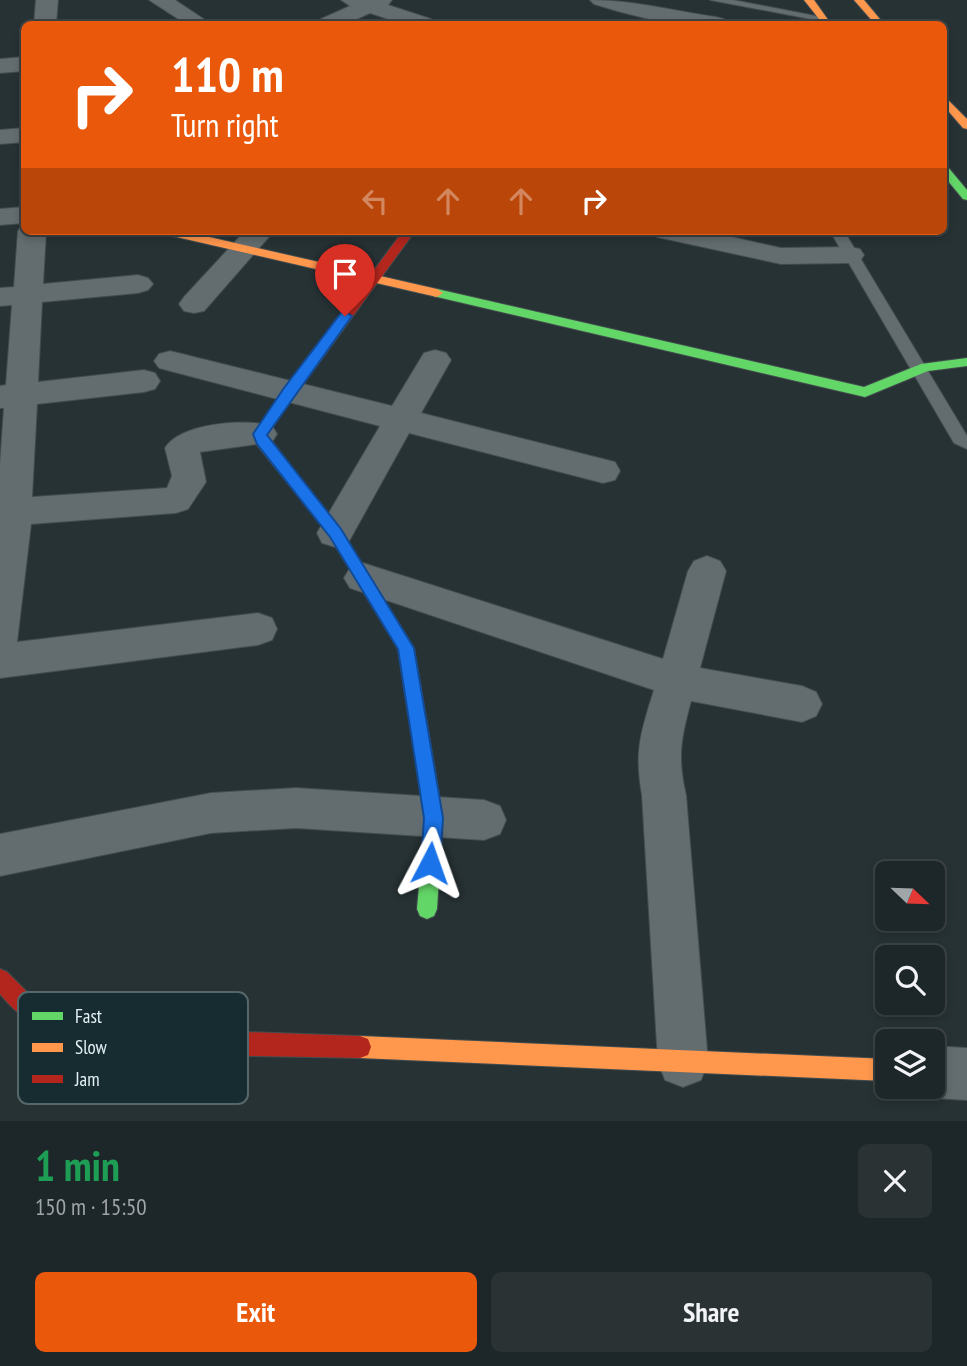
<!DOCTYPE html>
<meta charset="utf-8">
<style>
body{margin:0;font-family:"PT Sans Narrow",sans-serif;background:#2a3234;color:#f1f3f6;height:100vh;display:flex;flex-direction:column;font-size:26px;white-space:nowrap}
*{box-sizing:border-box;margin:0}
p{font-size:23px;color:#a0a5a8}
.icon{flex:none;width:38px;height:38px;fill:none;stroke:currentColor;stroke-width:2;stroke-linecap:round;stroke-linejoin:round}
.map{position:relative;height:1121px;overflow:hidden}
.side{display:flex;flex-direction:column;background:#1d2628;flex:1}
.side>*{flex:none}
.banner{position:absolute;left:21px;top:21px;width:926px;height:214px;border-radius:10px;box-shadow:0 4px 10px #0003,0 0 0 2px #3b4345;background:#ea580c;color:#fff;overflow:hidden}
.needle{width:46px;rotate:113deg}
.tools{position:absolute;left:875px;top:861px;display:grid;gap:14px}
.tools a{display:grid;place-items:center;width:70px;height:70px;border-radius:10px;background:#1d2628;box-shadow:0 4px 10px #0003,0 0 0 2px #3b4345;font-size:35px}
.pin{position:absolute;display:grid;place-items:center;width:60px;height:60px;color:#fff;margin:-72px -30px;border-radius:50% 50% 50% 0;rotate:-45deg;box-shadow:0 0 7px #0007}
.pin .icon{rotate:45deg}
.me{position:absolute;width:77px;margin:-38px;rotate:4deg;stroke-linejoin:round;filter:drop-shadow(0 0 5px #0008)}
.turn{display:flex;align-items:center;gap:24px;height:147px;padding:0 35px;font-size:32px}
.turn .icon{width:91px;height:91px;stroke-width:2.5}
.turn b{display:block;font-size:49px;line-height:60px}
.lanes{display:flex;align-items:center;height:66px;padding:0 35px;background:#0003;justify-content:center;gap:35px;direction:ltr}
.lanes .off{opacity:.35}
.round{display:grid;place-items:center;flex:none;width:74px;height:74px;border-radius:10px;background:#2a3234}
.summary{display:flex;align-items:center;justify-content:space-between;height:119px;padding:0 35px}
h1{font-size:42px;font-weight:700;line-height:52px;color:#1e9e55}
.button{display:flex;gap:14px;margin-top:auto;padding:14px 35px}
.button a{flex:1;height:80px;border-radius:10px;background:#ea580c;color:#fff;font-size:28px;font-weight:700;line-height:80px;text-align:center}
.button a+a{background:#2a3234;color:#f1f3f6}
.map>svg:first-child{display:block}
</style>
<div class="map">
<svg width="967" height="1121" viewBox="0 0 967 1121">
<rect width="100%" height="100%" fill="#273235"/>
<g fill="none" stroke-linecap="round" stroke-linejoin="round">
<g stroke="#434d4f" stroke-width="2">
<path id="lane" d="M710 0H733L826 18 821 21Z
M830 231H844L967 436V449L954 443Z"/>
</g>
<g stroke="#434d4f" stroke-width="2">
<path id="street" d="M36 0H58L56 24H34Z
M149 0H175L211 24H186Z
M341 0H392L388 5 431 19 434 24H403L370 13 346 24H318L321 19 350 6Z
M590 0C633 0 674 11 716 17L724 19 727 24C680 28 638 18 594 4Z
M24 57V71L0 73V59Z
M24 128V142L0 144V130Z
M24 207V223L0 225V209Z
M22 225H24V231H46L43 284 138 275 148 278 153 284 148 290 138 293 42 302 38 382 144 370 155 373 160 381 155 389 144 392 37 404 32 497 167 488 172 476 165 448C180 423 246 418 272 426L277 434 272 442 200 452 206 482 188 509 176 513 31 524 17 642 258 613 272 618 277 629 272 640 258 645 0 678V465L4 408H0V386L6 385 12 305 0 306V288L14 287 18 231Z
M245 231H274L204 311 194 313 184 311 179 304 184 297Z
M653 231H705L781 248 850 247 860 249 864 255 860 261 850 263 781 264 657 237Z
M435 350 446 353 451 360 421 413 615 462 620 471 615 480 603 483 409 433 348 543 335 547 322 543 317 533 380 426 159 368 154 361 159 354 170 351 392 406 424 353Z
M707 556 720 561 726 571 700 668 802 686 816 692 822 704 816 716 802 722 691 701C681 738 677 757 686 795L708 1062 701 1080 683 1087 665 1080 658 1062 642 795C634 751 641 732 654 690L350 588 344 578 350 568 363 563 663 659 688 571 694 561Z
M296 788 484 800 500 806 506 820 500 834 484 840 296 828 211 833 0 876V834L211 793Z
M933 1046 967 1048V1100L933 1098 915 1090 914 1087H933Z"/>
</g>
<g stroke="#434d4f" stroke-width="2">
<path id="fast" d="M943 165 947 166 967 190V200L963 199 943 175Z
M437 289 864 387 921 364 967 358V366L928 371 865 397 433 296V290Z
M300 483 305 484 340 529 414 648 443 818 437 909 434 916 427 919 420 916 417 909 425 818 398 649 330 537 295 492 293 488 295 484Z"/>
</g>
<g stroke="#434d4f" stroke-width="2">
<path id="slow" d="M804 0H814L831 24H823Z
M854 0H864L884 24H875Z
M943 95 967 119V129L963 128 943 105Z
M162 231H183L437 289 443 293 437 297 168 235Z
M360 1036 887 1059V1081L360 1058 352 1055 349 1047 352 1039Z"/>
</g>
<g stroke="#434d4f" stroke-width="2">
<path id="jam" d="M403 231H415L267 434 307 488 300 493 295 492 257 445 253 434Z
M0 969 7 972 34 999 58 1010 93 1019 187 1030 360 1036 368 1039 371 1047 368 1055 360 1058C269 1055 94 1062 19 1013 12 1008 6 1001 0 994Z"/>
</g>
<use href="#lane" fill="#636c6e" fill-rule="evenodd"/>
<use href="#street" fill="#636c6e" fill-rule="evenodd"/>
<use href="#fast" fill="#63d668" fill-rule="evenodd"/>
<use href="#slow" fill="#ff974d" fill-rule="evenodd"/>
<use href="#jam" fill="#b3261e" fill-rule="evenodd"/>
</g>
<path fill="#1a73e8" stroke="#114b97" stroke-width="2" d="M345 312 352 316 267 435 341 529 414 648 443 818 440 863 437 870 430 873 423 870 421 863 424 818 398 649 330 537 257 444 253 434 284 388 341 313Z"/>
<rect x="18" y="992" width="230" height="112" rx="10" fill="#172c30" stroke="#55676b" stroke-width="2"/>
<rect x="32" y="1012" width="31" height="8" fill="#63d668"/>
<rect x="32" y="1043" width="31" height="9" fill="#ff974d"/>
<rect x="32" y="1075" width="31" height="8" fill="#b3261e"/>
<g font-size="19" fill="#e5f2f5">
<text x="75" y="1023">Fast</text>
<text x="75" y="1054">Slow</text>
<text x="75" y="1086">Jam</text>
</g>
</svg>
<div class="tools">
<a><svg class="needle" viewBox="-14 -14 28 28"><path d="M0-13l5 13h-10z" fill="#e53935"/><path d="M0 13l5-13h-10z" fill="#a0a5a8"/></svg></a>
<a><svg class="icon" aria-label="search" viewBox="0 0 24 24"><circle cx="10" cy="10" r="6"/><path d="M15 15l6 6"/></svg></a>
<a><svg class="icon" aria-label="layers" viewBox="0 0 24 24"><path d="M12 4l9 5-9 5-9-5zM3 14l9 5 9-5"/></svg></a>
</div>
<div class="pin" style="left:345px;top:316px;background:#d93025"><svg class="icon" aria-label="arrive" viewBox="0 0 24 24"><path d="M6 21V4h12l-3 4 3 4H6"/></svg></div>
<svg class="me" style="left:430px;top:863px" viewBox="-20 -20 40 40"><path d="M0-17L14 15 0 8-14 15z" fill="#1a73e8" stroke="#fff" stroke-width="4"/></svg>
<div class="banner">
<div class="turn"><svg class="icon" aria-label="right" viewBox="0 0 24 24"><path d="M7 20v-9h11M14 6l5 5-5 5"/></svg><div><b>110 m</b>Turn right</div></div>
<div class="lanes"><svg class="icon off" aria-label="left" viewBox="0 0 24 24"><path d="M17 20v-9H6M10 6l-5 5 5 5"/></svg><svg class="icon off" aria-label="ahead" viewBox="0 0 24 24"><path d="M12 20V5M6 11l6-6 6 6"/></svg><svg class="icon off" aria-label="ahead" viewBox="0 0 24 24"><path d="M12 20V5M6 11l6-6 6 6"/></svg><svg class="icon" aria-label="right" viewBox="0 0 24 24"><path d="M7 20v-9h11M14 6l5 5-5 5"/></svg></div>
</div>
</div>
<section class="side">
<div class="summary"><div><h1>1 min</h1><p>150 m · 15:50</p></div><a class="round"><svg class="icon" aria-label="close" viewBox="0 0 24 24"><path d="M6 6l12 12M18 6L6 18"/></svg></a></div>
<div class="button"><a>Exit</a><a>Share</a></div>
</section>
